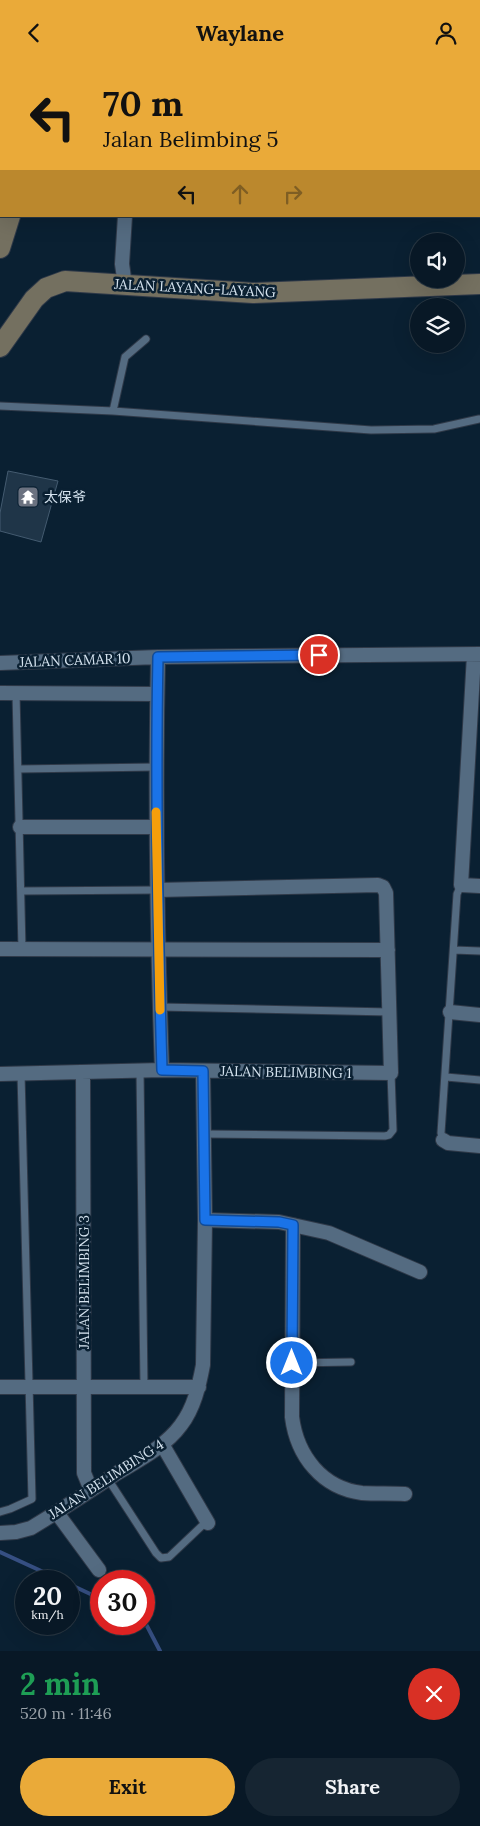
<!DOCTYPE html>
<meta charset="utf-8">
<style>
body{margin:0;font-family:Lora,"Noto Sans SC",serif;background:#162532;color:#f1f3f6;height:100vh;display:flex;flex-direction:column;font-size:19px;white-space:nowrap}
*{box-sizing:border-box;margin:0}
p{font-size:16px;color:#98a0a7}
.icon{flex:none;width:28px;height:28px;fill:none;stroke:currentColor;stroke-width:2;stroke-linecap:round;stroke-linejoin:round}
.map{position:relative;height:1586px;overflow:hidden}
.side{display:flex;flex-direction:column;background:#081826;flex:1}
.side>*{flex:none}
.top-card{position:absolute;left:0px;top:0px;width:480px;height:152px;box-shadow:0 5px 20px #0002,0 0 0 1px #293743;background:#eaaa39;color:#111;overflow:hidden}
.tools{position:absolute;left:410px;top:168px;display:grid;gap:10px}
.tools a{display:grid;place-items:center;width:55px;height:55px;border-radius:50%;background:#081826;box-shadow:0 5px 20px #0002,0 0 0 1px #293743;font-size:25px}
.speed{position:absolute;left:15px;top:1505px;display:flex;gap:10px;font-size:25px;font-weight:700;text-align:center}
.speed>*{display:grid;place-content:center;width:65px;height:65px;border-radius:50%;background:#081826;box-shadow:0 5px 20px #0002,0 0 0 1px #293743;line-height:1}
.speed small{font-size:12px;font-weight:400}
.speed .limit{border:8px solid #d22;background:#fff;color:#111}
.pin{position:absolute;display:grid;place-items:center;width:42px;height:42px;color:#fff;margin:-21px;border:2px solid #fff;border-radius:50%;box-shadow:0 1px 5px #0007}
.me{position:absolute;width:55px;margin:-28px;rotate:0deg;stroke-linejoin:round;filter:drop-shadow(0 0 4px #0008)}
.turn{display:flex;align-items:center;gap:18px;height:105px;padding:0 20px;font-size:22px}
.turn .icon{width:65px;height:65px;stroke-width:2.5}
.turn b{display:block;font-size:35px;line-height:42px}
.lanes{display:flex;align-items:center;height:48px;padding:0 20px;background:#0003;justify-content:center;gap:25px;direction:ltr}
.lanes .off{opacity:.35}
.round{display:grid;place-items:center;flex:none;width:52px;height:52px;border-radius:26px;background:#162532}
.summary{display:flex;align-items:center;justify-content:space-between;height:85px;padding:0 20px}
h1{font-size:30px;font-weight:800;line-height:38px;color:#1e9e55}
.action{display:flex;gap:10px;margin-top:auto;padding:10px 20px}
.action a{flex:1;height:58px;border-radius:30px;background:#eaaa39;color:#111;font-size:20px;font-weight:800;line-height:58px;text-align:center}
.action a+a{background:#162532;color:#f1f3f6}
header{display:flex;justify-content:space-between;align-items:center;height:65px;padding:0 20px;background:#eaaa39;color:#111;font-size:22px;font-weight:800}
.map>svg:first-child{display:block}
</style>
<header><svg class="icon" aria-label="back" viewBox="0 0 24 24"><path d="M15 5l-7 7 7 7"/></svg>Waylane<svg class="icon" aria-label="person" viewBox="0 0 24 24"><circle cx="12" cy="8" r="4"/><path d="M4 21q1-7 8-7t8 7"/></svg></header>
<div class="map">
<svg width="480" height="1586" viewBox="0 0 480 1586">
<rect width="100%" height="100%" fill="#0a2032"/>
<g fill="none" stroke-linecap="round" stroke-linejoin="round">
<path stroke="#364f82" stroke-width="4" d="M0 1487 63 1516
M69 1519 101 1534
M144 1558 147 1561 160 1586"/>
</g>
<path fill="#1f3548" stroke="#445b70" d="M8 406 58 416 41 477 0 466V448Z"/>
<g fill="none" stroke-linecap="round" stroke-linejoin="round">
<g stroke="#2f3948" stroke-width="9">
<path id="lane" d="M0 341 113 346 371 365 434 364 479 354
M113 346 125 292 146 274
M16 628 22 884
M18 704 156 702
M21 826 157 825
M454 885 480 886
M160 942 389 947
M140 1006 144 1322
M446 1012 480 1015
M205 1069 385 1071 389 1070 393 1065 391 1008
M443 1075 441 1068 457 829 461 820
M292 1298 351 1297
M108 1414 156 1488 161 1493 169 1492 207 1456
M0 1447 10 1444 32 1434 21 1009"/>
</g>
<g stroke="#2f3948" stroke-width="16">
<path id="street" d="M54 1V0
M441 1 442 0
M479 80H480
M125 151 122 199 125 220
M474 590 461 820 480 821
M158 592C155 730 157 868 162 1005
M0 598 158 592 480 589
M0 628 157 629
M20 762H156
M0 884 388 885
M450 947 480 950
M83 1007 84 1408 91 1425
M0 1009 162 1005 391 1008 386 828 383 822 378 820 157 825
M443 1075 448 1078 480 1081
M205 1155 279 1157 329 1168 420 1207
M293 1160 292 1352C297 1391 322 1423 362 1428 376 1429 391 1428 405 1429
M0 1322H199
M162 1379 208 1458
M57 1448 99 1505
M0 1468 16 1467 31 1463C59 1446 87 1428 114 1410 137 1396 165 1382 181 1360 194 1343 199 1321 203 1300L205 1155 203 1006"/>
</g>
<g stroke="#2f3948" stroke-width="22">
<path id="secondary" d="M0 68H1
M0 183 10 151
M0 282 34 234 46 223 65 216 253 228 480 219"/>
</g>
<g stroke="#2f3948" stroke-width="28">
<path id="highway" d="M0 20 1 12
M0 107 1 98"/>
</g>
<use href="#lane" stroke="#546b81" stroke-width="7"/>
<use href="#street" stroke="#546b81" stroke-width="14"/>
<use href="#secondary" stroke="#747060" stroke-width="20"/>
<use href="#highway" stroke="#bf7b13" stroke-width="26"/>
</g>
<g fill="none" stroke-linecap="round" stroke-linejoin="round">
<g stroke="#114b97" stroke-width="12">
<path id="route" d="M292 1298 293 1160 279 1157 205 1155 203 1006 162 1005C158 868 155 730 158 592L319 590"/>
</g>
<use href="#route" stroke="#1a73e8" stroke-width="9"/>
<path stroke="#f59e0b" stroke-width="9" d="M156 747 160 945"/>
</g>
<defs>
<g id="temple-square" transform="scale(1.125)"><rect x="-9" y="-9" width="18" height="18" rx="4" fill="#6b7280" stroke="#0a2032"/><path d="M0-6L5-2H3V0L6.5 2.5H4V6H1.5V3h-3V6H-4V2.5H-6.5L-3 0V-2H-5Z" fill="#fff"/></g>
</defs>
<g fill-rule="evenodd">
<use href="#temple-square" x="28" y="432"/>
</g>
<g text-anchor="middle" stroke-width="5" stroke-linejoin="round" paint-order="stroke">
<g font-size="14" fill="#d5e3ef" stroke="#0a2032">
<text transform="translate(195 223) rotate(3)" y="5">JALAN LAYANG-LAYANG</text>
<text transform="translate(75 595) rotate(-2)" y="5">JALAN CAMAR 10</text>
<text transform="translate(286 1007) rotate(1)" y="5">JALAN BELIMBING 1</text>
<text transform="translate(84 1217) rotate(-90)" y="5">JALAN BELIMBING 3</text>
<text transform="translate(106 1414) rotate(-33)" y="5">JALAN BELIMBING 4</text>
</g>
<g font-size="14" fill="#d5e3ef" stroke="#0a2032" text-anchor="start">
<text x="44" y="437">太保爷</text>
</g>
</g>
</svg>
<div class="tools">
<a><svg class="icon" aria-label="sound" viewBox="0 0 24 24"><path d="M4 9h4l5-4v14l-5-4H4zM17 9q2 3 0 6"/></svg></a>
<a><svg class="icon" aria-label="layers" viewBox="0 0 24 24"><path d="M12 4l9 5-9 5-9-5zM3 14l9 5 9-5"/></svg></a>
</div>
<div class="speed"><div>20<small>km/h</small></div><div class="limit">30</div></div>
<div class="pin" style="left:319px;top:590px;background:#d93025"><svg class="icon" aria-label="arrive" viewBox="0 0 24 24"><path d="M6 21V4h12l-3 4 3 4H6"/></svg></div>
<svg class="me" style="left:292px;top:1298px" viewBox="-20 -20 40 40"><circle r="17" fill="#1a73e8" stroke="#fff" stroke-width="3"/><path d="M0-11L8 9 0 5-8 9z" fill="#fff"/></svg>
<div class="top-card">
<div class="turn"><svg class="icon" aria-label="left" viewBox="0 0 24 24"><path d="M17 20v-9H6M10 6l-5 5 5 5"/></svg><div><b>70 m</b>Jalan Belimbing 5</div></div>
<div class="lanes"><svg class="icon" aria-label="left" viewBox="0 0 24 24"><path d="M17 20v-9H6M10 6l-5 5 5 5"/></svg><svg class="icon off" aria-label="ahead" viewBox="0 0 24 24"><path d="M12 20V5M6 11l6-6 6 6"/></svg><svg class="icon off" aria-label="right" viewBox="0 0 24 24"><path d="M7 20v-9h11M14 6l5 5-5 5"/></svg></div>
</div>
</div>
<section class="side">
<div class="summary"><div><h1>2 min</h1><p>520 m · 11:46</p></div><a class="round" style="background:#d93025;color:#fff"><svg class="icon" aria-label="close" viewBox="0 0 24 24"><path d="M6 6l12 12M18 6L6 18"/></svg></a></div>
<div class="action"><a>Exit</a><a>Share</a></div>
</section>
